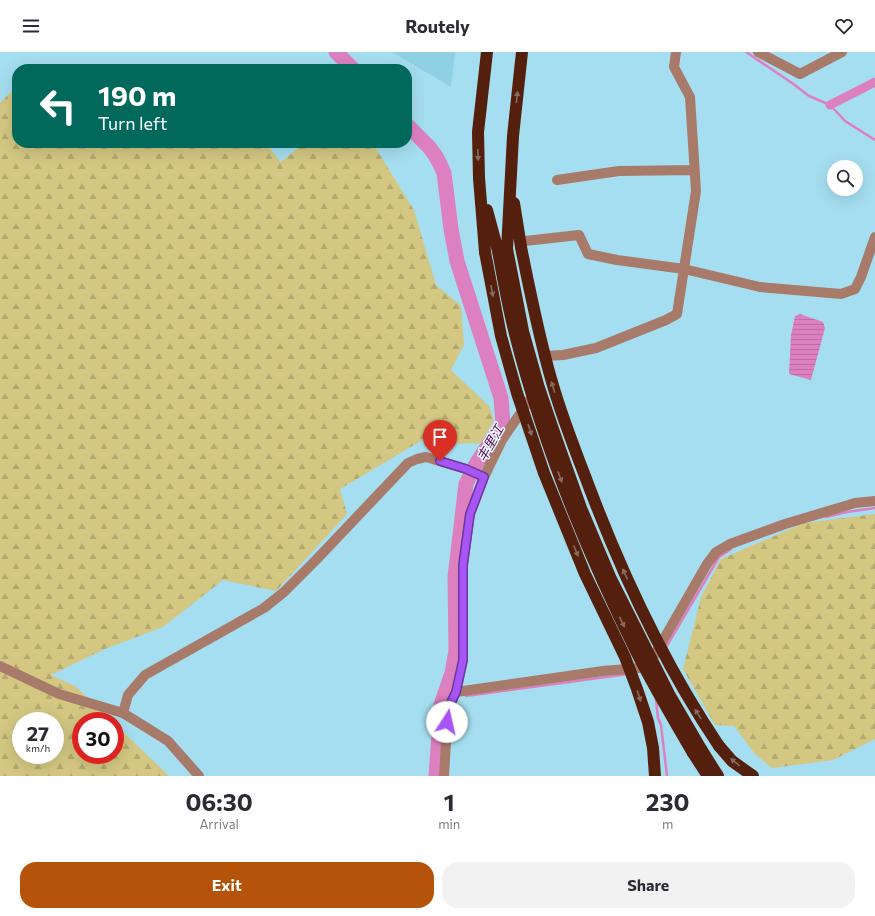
<!DOCTYPE html>
<meta charset="utf-8">
<style>
body{margin:0;font-family:Commissioner,"Noto Sans SC",sans-serif;background:#f2f2f3;color:#2b2b33;height:100vh;display:flex;flex-direction:column;font-size:15px;white-space:nowrap}
*{box-sizing:border-box;margin:0}
p{font-size:13px;color:#7c7c81}
.icon{flex:none;width:22px;height:22px;fill:none;stroke:currentColor;stroke-width:2;stroke-linecap:round;stroke-linejoin:round}
.map{position:relative;height:724px;overflow:hidden}
.panel{display:flex;flex-direction:column;background:#fff;flex:1}
.panel>*{flex:none}
.top-card{position:absolute;left:12px;top:12px;width:400px;height:84px;border-radius:16px;box-shadow:0 4px 16px #0002;background:#00695c;color:#fff;overflow:hidden}
.controls{position:absolute;left:827px;top:108px;display:grid;gap:8px}
.controls a{display:grid;place-items:center;width:36px;height:36px;border-radius:50%;background:#fff;box-shadow:0 4px 16px #0002;font-size:20px}
.speed{position:absolute;left:12px;top:660px;display:flex;gap:8px;font-size:20px;font-weight:700;text-align:center}
.speed>*{display:grid;place-content:center;width:52px;height:52px;border-radius:50%;background:#fff;box-shadow:0 4px 16px #0002;line-height:1}
.speed small{font-size:10px;font-weight:400}
.speed .limit{border:6px solid #d22;background:#fff;color:#111}
.pin{position:absolute;display:grid;place-items:center;width:34px;height:34px;color:#fff;margin:-41px -17px;border-radius:50% 50% 50% 0;rotate:-45deg;box-shadow:0 0 4px #0007}
.pin .icon{rotate:45deg}
.me{position:absolute;width:44px;margin:-22px;rotate:10deg;stroke-linejoin:round;filter:drop-shadow(0 0 3px #0008)}
.turn{display:flex;align-items:center;gap:14px;height:84px;padding:0 20px;font-size:18px}
.turn .icon{width:52px;height:52px;stroke-width:2.5}
.turn b{display:block;font-size:28px;line-height:34px}
.eta{display:flex;justify-content:space-evenly;align-items:center;height:68px;text-align:center}
.eta b{font-size:24px;font-weight:700;line-height:28px}
.cta{display:flex;gap:8px;margin-top:auto;padding:8px 20px}
.cta a{flex:1;height:46px;border-radius:16px;background:#b45309;color:#fff;font-size:16px;font-weight:700;line-height:46px;text-align:center}
.cta a+a{background:#f2f2f3;color:#2b2b33}
header{display:flex;justify-content:space-between;align-items:center;height:52px;padding:0 20px;background:#fff;font-size:18px;font-weight:700}
.map>svg:first-child{display:block}
</style>
<header><svg class="icon" aria-label="menu" viewBox="0 0 24 24"><path d="M4 6h16M4 12h16M4 18h16"/></svg>Routely<svg class="icon" aria-label="heart" viewBox="0 0 24 24"><path d="M12 20l-8-8c-3-5 5-10 8-4 3-6 11-1 8 4z"/></svg></header>
<div class="map">
<svg width="875" height="724" viewBox="0 0 875 724">
<defs>
<pattern id="forest-firs" width="22" height="20" patternUnits="userSpaceOnUse"><rect width="22" height="20" fill="#d3c782"/><path d="M5 1l3.5 6h-7zM16 11l3.5 6h-7z" fill="#b3aa70"/></pattern>
<pattern id="water-rules" width="6" height="5" patternUnits="userSpaceOnUse"><rect width="6" height="5" fill="#dd80c0"/><path d="M0 2.5h6" fill="none" stroke="#bc6da4"/></pattern>
</defs>
<rect width="100%" height="100%" fill="#a5def0"/>
<path fill="#8fd0e5" d="M392 0H455L451 35Z"/>
<path fill="url(#forest-firs)" fill-rule="evenodd" d="M17 34V91H266V92L281 110 304 91H354L375 95 414 158 436 233 461 254 464 293 451 318 489 354 494 368 481 391 443 392 431 383 340 437 347 462 276 539 223 528 163 575 105 597 51 623 75 634 112 669H81V703H115V672L169 724H0V51ZM21 669H55V703H21Z
M875 462V687L833 708 772 716 755 702 734 674 715 673 683 617 701 545 721 507 804 471Z"/>
<path fill="url(#water-rules)" d="M800 262 823 270 825 276 811 328 789 322 791 283 795 264Z"/>
<g fill="none" stroke-linecap="round" stroke-linejoin="round">
<path stroke="#dd80c0" stroke-width="2.5" d="M746 0 792 31 809 44 830 53 845 69 875 88
M826 465 847 460 875 456
M665 597 719 505 731 497
M466 644 628 622
M443 647 445 646
M656 648 658 666 661 673 667 724"/>
<path stroke="#dd80c0" stroke-width="9" d="M830 53 875 30"/>
<path stroke="#dd80c0" stroke-width="15" d="M336 0 353 17
M407 73 429 95 435 103 440 112 444 121 451 177 457 209 501 346 503 371 476 412 466 432 455 525 456 599 452 621 441 653 436 724"/>
<path stroke="#a87a6a" stroke-width="10" d="M758 0 800 22 842 0
M557 128 619 119 694 118
M525 189 579 183 588 202 617 208 684 217 760 235 841 242 855 237 861 225 875 185
M544 304 563 303 596 296 666 268 677 262 696 139 690 45 674 15 676 0
M456 640 603 619 639 616 648 610 654 604 707 512 716 500 730 492 785 472 855 451 875 449
M123 661 128 643 145 623 264 556 284 540 316 508 408 411 417 407 426 405 466 417 484 425
M444 724 448 657 456 640 463 608V513L470 462 484 425 502 388 535 340"/>
<path stroke="#a87a6a" stroke-width="10" d="M0 614 59 642 123 661 168 689 199 724"/>
<path stroke="#54200d" stroke-width="12" d="M514 151 521 195
M487 158 498 199
M507 197 513 84 522 0
M485 200 479 126 478 80 487 0
M719 694 732 709 753 724
M701 697 718 724
M693 701 708 724"/>
<path stroke="#54200d" stroke-width="12" d="M521 195C530 240 539 286 552 330 561 362 573 393 585 424 620 518 663 611 719 694
M507 197 523 279 539 336 556 386 581 456 611 527 669 642 701 697
M498 199C503 226 508 255 515 282 543 393 586 499 637 601 654 635 674 668 693 701
M485 200 501 284 517 341 544 421 585 522 625 605 637 637 648 670 653 696 655 724"/>
</g>
<defs><path id="oneway-solid" d="M-6-.8H1V-3.2L6.5 0L1 3.2V.8H-6Z"/></defs>
<g fill="#876c61">
<use href="#oneway-solid" transform="translate(517 45) rotate(-84)"/>
<use href="#oneway-solid" transform="translate(478 103) rotate(88)"/>
<use href="#oneway-solid" transform="translate(492 239) rotate(79)"/>
<use href="#oneway-solid" transform="translate(553 335) rotate(-108)"/>
<use href="#oneway-solid" transform="translate(530 378) rotate(72)"/>
<use href="#oneway-solid" transform="translate(560 425) rotate(70)"/>
<use href="#oneway-solid" transform="translate(576 499) rotate(68)"/>
<use href="#oneway-solid" transform="translate(625 522) rotate(-115)"/>
<use href="#oneway-solid" transform="translate(622 570) rotate(64)"/>
<use href="#oneway-solid" transform="translate(639 644) rotate(72)"/>
<use href="#oneway-solid" transform="translate(698 662) rotate(-121)"/>
<use href="#oneway-solid" transform="translate(735 710) rotate(-141)"/>
</g>
<g fill="none" stroke-linecap="round" stroke-linejoin="round">
<g stroke="#6d37a1" stroke-width="10">
<path id="route" d="M440 409 466 417 484 425 470 462 463 513V608L456 640 448 657 447 670"/>
</g>
<use href="#route" stroke="#a855f7" stroke-width="7"/>
</g>
<g text-anchor="middle" stroke-width="3" stroke-linejoin="round" paint-order="stroke">
<g font-size="13" font-style="italic" fill="#600a4d" stroke="#e7f8fd">
<text transform="translate(490 391) rotate(-60)" y="5">丰里江</text>
</g>
</g>
</svg>
<div class="controls">
<a><svg class="icon" aria-label="search" viewBox="0 0 24 24"><circle cx="10" cy="10" r="6"/><path d="M15 15l6 6"/></svg></a>
</div>
<div class="speed"><div>27<small>km/h</small></div><div class="limit">30</div></div>
<div class="pin" style="left:440px;top:409px;background:#d93025"><svg class="icon" aria-label="arrive" viewBox="0 0 24 24"><path d="M6 21V4h12l-3 4 3 4H6"/></svg></div>
<svg class="me" style="left:447px;top:670px" viewBox="-20 -20 40 40"><circle r="19" fill="#fff"/><path d="M0-13L10 11 0 6-10 11z" fill="#a855f7"/></svg>
<div class="top-card">
<div class="turn"><svg class="icon" aria-label="left" viewBox="0 0 24 24"><path d="M17 20v-9H6M10 6l-5 5 5 5"/></svg><div><b>190 m</b>Turn left</div></div>
</div>
</div>
<section class="panel">
<div class="eta">
<div><b>06:30</b><p>Arrival</p></div>
<div><b>1</b><p>min</p></div>
<div><b>230</b><p>m</p></div>
</div>
<div class="cta"><a>Exit</a><a>Share</a></div>
</section>
